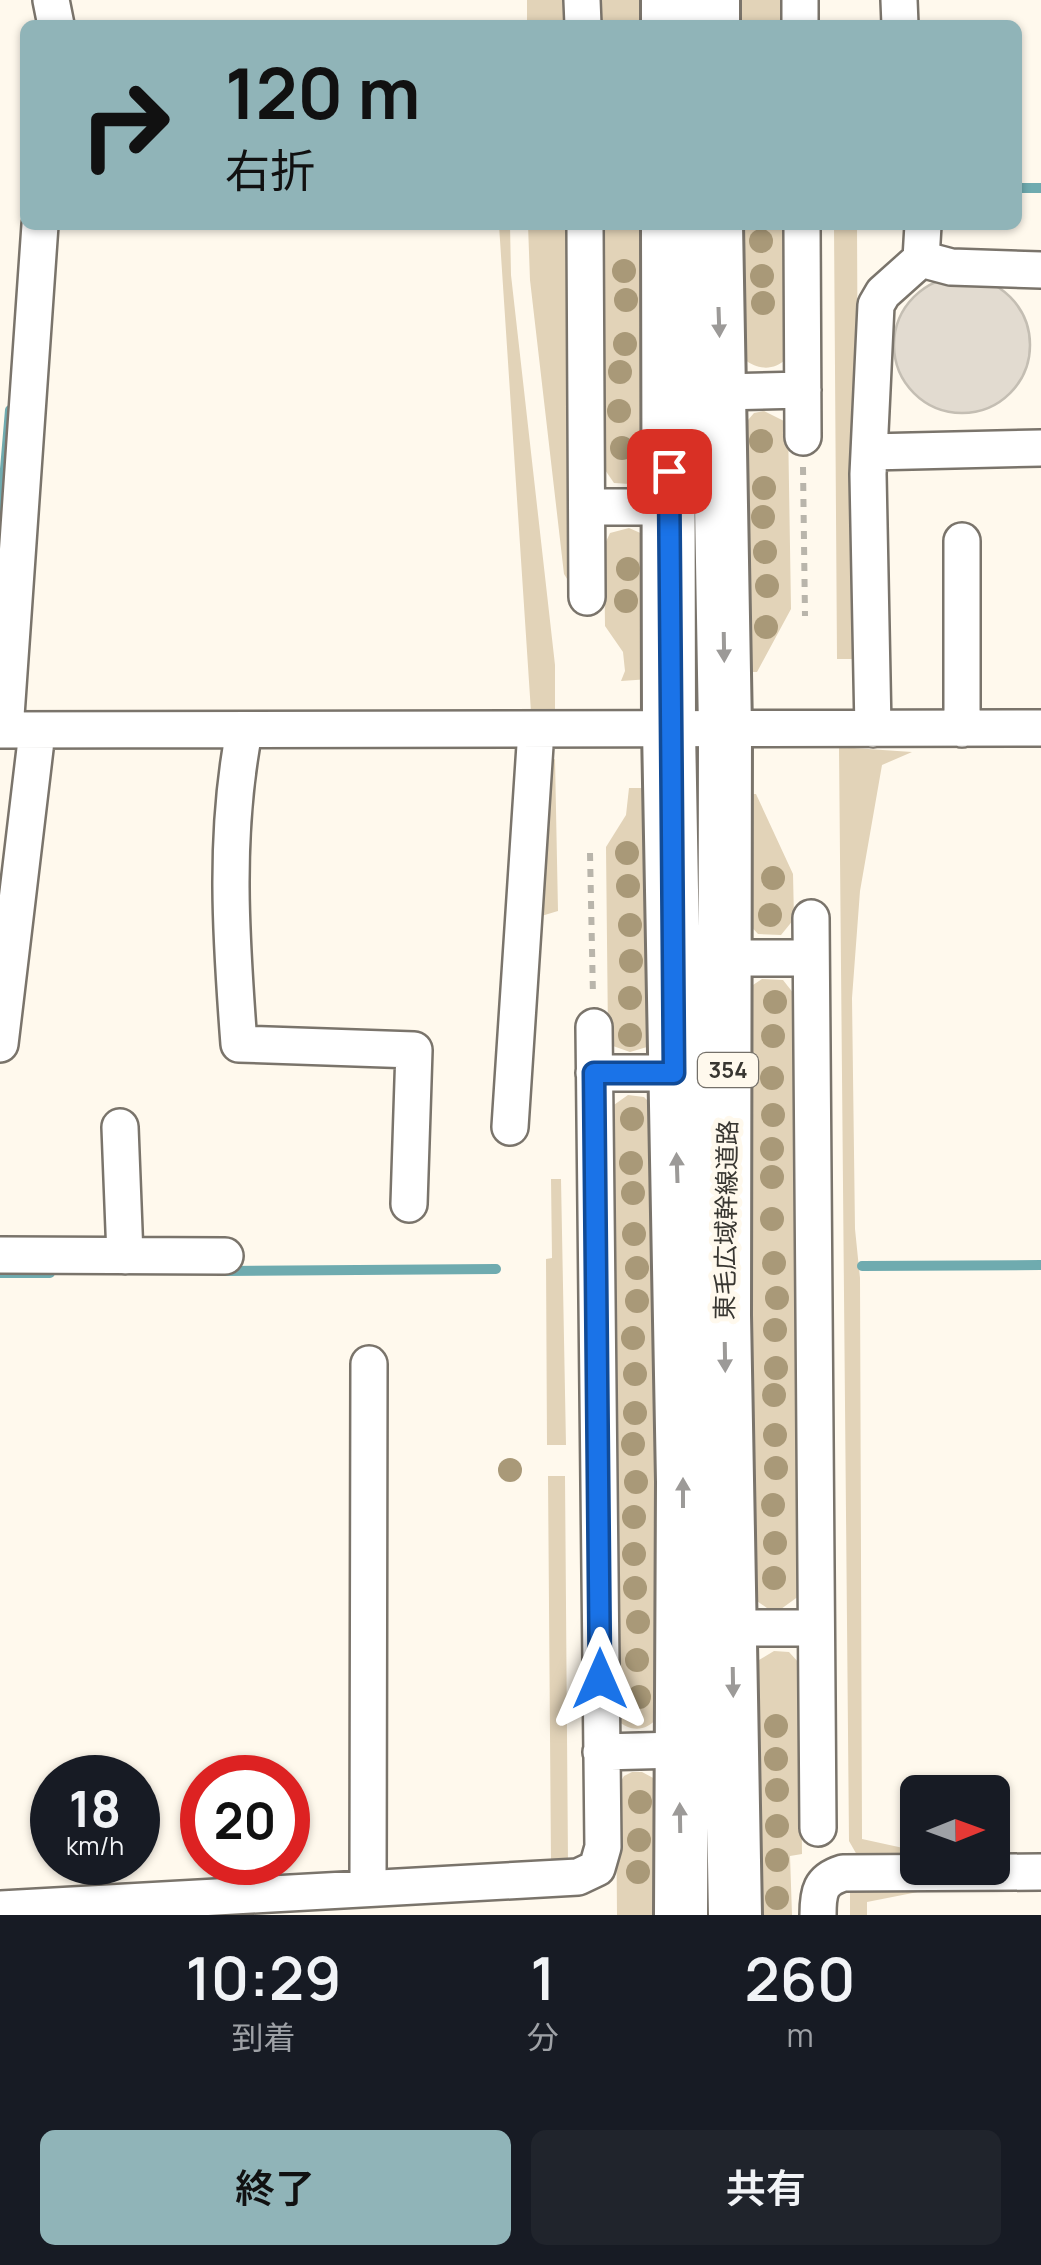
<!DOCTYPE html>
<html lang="ja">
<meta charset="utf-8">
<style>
body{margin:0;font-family:Manrope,"Noto Sans JP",sans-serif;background:#20242c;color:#f1f3f6;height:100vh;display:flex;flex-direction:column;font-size:38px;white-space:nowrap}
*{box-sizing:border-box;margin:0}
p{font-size:32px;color:#9ea1a6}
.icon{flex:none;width:55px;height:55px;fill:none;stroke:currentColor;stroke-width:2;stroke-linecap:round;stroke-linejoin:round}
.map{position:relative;height:1915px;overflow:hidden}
.drawer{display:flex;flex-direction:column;background:#171b24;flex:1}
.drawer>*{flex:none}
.hud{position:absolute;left:20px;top:20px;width:1002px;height:210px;border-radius:15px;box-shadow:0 2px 8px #0004;background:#90b4b8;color:#111;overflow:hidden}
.needle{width:65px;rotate:89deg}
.fabs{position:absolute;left:900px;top:1775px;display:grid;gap:20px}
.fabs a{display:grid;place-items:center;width:110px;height:110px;border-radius:15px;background:#171b24;box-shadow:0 2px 8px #0004;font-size:50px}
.speed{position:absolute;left:30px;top:1755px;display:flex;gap:20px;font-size:50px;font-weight:700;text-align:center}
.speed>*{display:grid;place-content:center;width:130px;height:130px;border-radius:50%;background:#171b24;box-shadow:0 2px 8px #0004;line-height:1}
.speed small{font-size:25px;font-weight:400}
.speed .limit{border:15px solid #d22;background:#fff;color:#111}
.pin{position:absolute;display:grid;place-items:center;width:85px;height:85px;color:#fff;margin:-42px;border-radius:20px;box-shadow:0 5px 15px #0006}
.me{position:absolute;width:110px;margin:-55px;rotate:0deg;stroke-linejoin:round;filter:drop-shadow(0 0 8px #0008)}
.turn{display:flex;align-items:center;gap:35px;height:210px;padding:0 40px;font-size:45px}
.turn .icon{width:130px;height:130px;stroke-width:2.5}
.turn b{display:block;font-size:70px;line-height:85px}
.eta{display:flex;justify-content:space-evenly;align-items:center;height:170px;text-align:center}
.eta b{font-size:60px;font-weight:600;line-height:70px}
.action{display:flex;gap:20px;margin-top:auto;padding:20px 40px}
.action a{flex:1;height:115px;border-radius:15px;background:#90b4b8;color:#111;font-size:40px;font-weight:600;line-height:115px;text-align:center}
.action a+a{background:#20242c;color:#f1f3f6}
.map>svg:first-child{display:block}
</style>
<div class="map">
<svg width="1041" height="1915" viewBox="0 0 1041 1915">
<rect width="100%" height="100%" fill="#fff9ed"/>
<path fill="#e2d3b8" d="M527 0H571V25H527Z
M599 0H649V25H599Z
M733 0H784V25H733Z
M499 225H510L511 275 555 665V711L531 712Z
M528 225H573L577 595 564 574 530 280Z
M601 225H650L643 477 630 484 614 483 603 467Z
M737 225H787L786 359C774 371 757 370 744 359Z
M834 225H857L859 659H837Z
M764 411 788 423 791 609 757 672H744L742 427 754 413Z
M629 528 645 535 650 679 621 681 625 671 623 652 605 626 604 546 610 533Z
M839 747 912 752 882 765 860 891 852 998 855 1229 860 1278 862 1839 917 1851V1858L857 1855 849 1841Z
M555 759 558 911 538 917 548 762Z
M629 788H651L652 1039 647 1047 630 1052 613 1046 608 1035 606 847 626 815Z
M746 794H756L793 874 794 919 781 935 758 934 747 922Z
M762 979 783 980 794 994 799 1596 781 1609 767 1608 754 1599 746 1439 750 987Z
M628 1095 644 1097 653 1106 661 1308 657 1718C646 1732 630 1732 617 1720L611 1107Z
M551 1179H561L566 1445H547L546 1259 552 1258Z
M548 1476H565L568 1863H551Z
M774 1651 789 1652 800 1664 802 1854 790 1856 792 1915H756L754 1663Z
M632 1772H642L657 1780 662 1915H617L616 1790 624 1776Z
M850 1885 933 1889 867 1902V1915H850Z"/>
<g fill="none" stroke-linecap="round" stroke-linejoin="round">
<path stroke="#6fabaf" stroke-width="10" d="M1018 188H1041
M0 528 10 410
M862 1266 1041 1265
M222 1271 496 1269
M0 1273H50"/>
</g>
<path fill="#e2dbd0" stroke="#c4beb3" stroke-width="2.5" d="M894 345a68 68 0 1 1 136 0a68 68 0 1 1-136 0Z"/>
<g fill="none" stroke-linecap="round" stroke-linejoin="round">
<g stroke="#7a746b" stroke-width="40">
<path id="minor" d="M51 0 56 25
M582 0 583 25
M800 0V25
M899 0 900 25
M585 225 587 597
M802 225 803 437
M921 259 951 267 1041 270
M721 392 803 390
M870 452 1041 448
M589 507H669
M962 541V729
M873 729 868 474 876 305 883 293 921 259 923 225
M0 730 1041 728
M5 730 40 225
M244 732C224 835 231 939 239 1044L414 1050 409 1204
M811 918 818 1828
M727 958H808
M0 1044 37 732
M594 1073H674
M120 1127 125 1256
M510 1127 536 730
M0 1255 225 1256
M732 1628H815
M601 1752 679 1750
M368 1888 369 1364
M0 1909 578 1877 597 1868 603 1847 594 1027
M818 1915C818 1892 820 1880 843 1873L1041 1872"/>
</g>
<g stroke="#7a746b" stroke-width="58">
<path id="highway" d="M668 0V25
M713 25V0
M668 225 669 729 683 1482 681 1915
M716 225 725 729 724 1315 735 1915"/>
</g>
<path stroke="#b9b5ab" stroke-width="6" stroke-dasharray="8 8" stroke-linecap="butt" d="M803 467 805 616
M590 853 593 996"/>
<use href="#minor" stroke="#fff" stroke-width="35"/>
<use href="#highway" stroke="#fff" stroke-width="52"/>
</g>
<g fill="#a99978">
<circle cx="761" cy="241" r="12"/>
<circle cx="624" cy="271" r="12"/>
<circle cx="762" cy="276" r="12"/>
<circle cx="626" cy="300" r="12"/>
<circle cx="763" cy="303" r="12"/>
<circle cx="625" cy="344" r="12"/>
<circle cx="620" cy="372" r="12"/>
<circle cx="619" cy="411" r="12"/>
<circle cx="761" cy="441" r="12"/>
<circle cx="622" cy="448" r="12"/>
<circle cx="764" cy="488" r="12"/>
<circle cx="763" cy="517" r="12"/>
<circle cx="765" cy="552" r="12"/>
<circle cx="628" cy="569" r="12"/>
<circle cx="767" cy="586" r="12"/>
<circle cx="626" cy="601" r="12"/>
<circle cx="766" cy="627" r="12"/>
<circle cx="627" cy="853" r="12"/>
<circle cx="773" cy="878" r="12"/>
<circle cx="628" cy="886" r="12"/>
<circle cx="770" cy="915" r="12"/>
<circle cx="630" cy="925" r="12"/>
<circle cx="631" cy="961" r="12"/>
<circle cx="630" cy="998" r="12"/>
<circle cx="775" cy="1002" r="12"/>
<circle cx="630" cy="1035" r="12"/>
<circle cx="773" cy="1036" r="12"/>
<circle cx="772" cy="1078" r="12"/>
<circle cx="773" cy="1115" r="12"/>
<circle cx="632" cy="1119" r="12"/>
<circle cx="772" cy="1149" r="12"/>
<circle cx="631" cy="1163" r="12"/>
<circle cx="772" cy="1177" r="12"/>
<circle cx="633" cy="1193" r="12"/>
<circle cx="772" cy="1219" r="12"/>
<circle cx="634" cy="1234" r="12"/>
<circle cx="774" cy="1263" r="12"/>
<circle cx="637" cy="1268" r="12"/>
<circle cx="777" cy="1298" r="12"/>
<circle cx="637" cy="1301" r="12"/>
<circle cx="775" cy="1330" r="12"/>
<circle cx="633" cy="1338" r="12"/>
<circle cx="776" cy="1368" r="12"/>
<circle cx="635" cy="1374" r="12"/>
<circle cx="774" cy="1395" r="12"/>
<circle cx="635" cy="1413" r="12"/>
<circle cx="775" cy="1435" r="12"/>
<circle cx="633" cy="1444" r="12"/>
<circle cx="776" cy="1468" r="12"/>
<circle cx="510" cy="1470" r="12"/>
<circle cx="636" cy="1482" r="12"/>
<circle cx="773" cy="1505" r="12"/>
<circle cx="634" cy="1517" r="12"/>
<circle cx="775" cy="1543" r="12"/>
<circle cx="634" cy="1554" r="12"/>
<circle cx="774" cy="1578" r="12"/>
<circle cx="635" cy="1588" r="12"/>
<circle cx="638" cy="1622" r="12"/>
<circle cx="637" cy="1660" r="12"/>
<circle cx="639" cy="1697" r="12"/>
<circle cx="776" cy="1726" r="12"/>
<circle cx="776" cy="1759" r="12"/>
<circle cx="777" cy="1790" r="12"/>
<circle cx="640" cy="1802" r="12"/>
<circle cx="777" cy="1826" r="12"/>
<circle cx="639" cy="1840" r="12"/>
<circle cx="777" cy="1860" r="12"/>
<circle cx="638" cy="1872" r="12"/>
<circle cx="777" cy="1898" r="12"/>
</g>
<defs><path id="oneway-solid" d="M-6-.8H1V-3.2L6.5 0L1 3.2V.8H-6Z" transform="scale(2.5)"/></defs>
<g fill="#9c9a98">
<use href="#oneway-solid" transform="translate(719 322) rotate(88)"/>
<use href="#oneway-solid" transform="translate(724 647) rotate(89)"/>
<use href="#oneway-solid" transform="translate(677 1168) rotate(-92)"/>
<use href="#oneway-solid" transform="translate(725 1357) rotate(89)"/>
<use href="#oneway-solid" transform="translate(683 1493) rotate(-90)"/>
<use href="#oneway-solid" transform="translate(733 1682) rotate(89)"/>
<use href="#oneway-solid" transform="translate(680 1818) rotate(-91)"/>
</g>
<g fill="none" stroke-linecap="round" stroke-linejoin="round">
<g stroke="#114b97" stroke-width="25">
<path id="route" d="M600 1679 594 1073H674L669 471"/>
</g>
<use href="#route" stroke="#1a73e8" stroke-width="18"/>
</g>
<g text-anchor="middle" stroke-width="10" stroke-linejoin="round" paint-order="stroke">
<rect fill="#fff9ed" stroke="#747069" stroke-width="2.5" x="698" y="1053" width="60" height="34" rx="8"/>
<g font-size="22" font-weight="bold" fill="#383631">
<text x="728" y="1078">354</text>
</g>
<g font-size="25" fill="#383631" stroke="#fff9ed">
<text transform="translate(726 1220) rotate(-89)" y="9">東毛広域幹線道路</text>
</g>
</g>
</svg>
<div class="fabs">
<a><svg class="needle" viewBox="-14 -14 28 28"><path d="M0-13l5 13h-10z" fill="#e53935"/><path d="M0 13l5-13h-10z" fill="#9ea1a6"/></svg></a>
</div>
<div class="speed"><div>18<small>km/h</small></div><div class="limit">20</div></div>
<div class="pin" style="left:669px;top:471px;background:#d93025"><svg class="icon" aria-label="arrive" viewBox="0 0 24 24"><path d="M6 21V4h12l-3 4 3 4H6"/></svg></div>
<svg class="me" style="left:600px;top:1679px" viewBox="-20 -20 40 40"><path d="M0-17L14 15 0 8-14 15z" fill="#1a73e8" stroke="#fff" stroke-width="4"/></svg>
<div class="hud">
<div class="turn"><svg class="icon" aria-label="right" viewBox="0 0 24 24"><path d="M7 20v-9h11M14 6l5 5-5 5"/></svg><div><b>120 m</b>右折</div></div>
</div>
</div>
<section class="drawer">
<div class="eta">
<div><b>10:29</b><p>到着</p></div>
<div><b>1</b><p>分</p></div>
<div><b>260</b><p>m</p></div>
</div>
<div class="action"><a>終了</a><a>共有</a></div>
</section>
